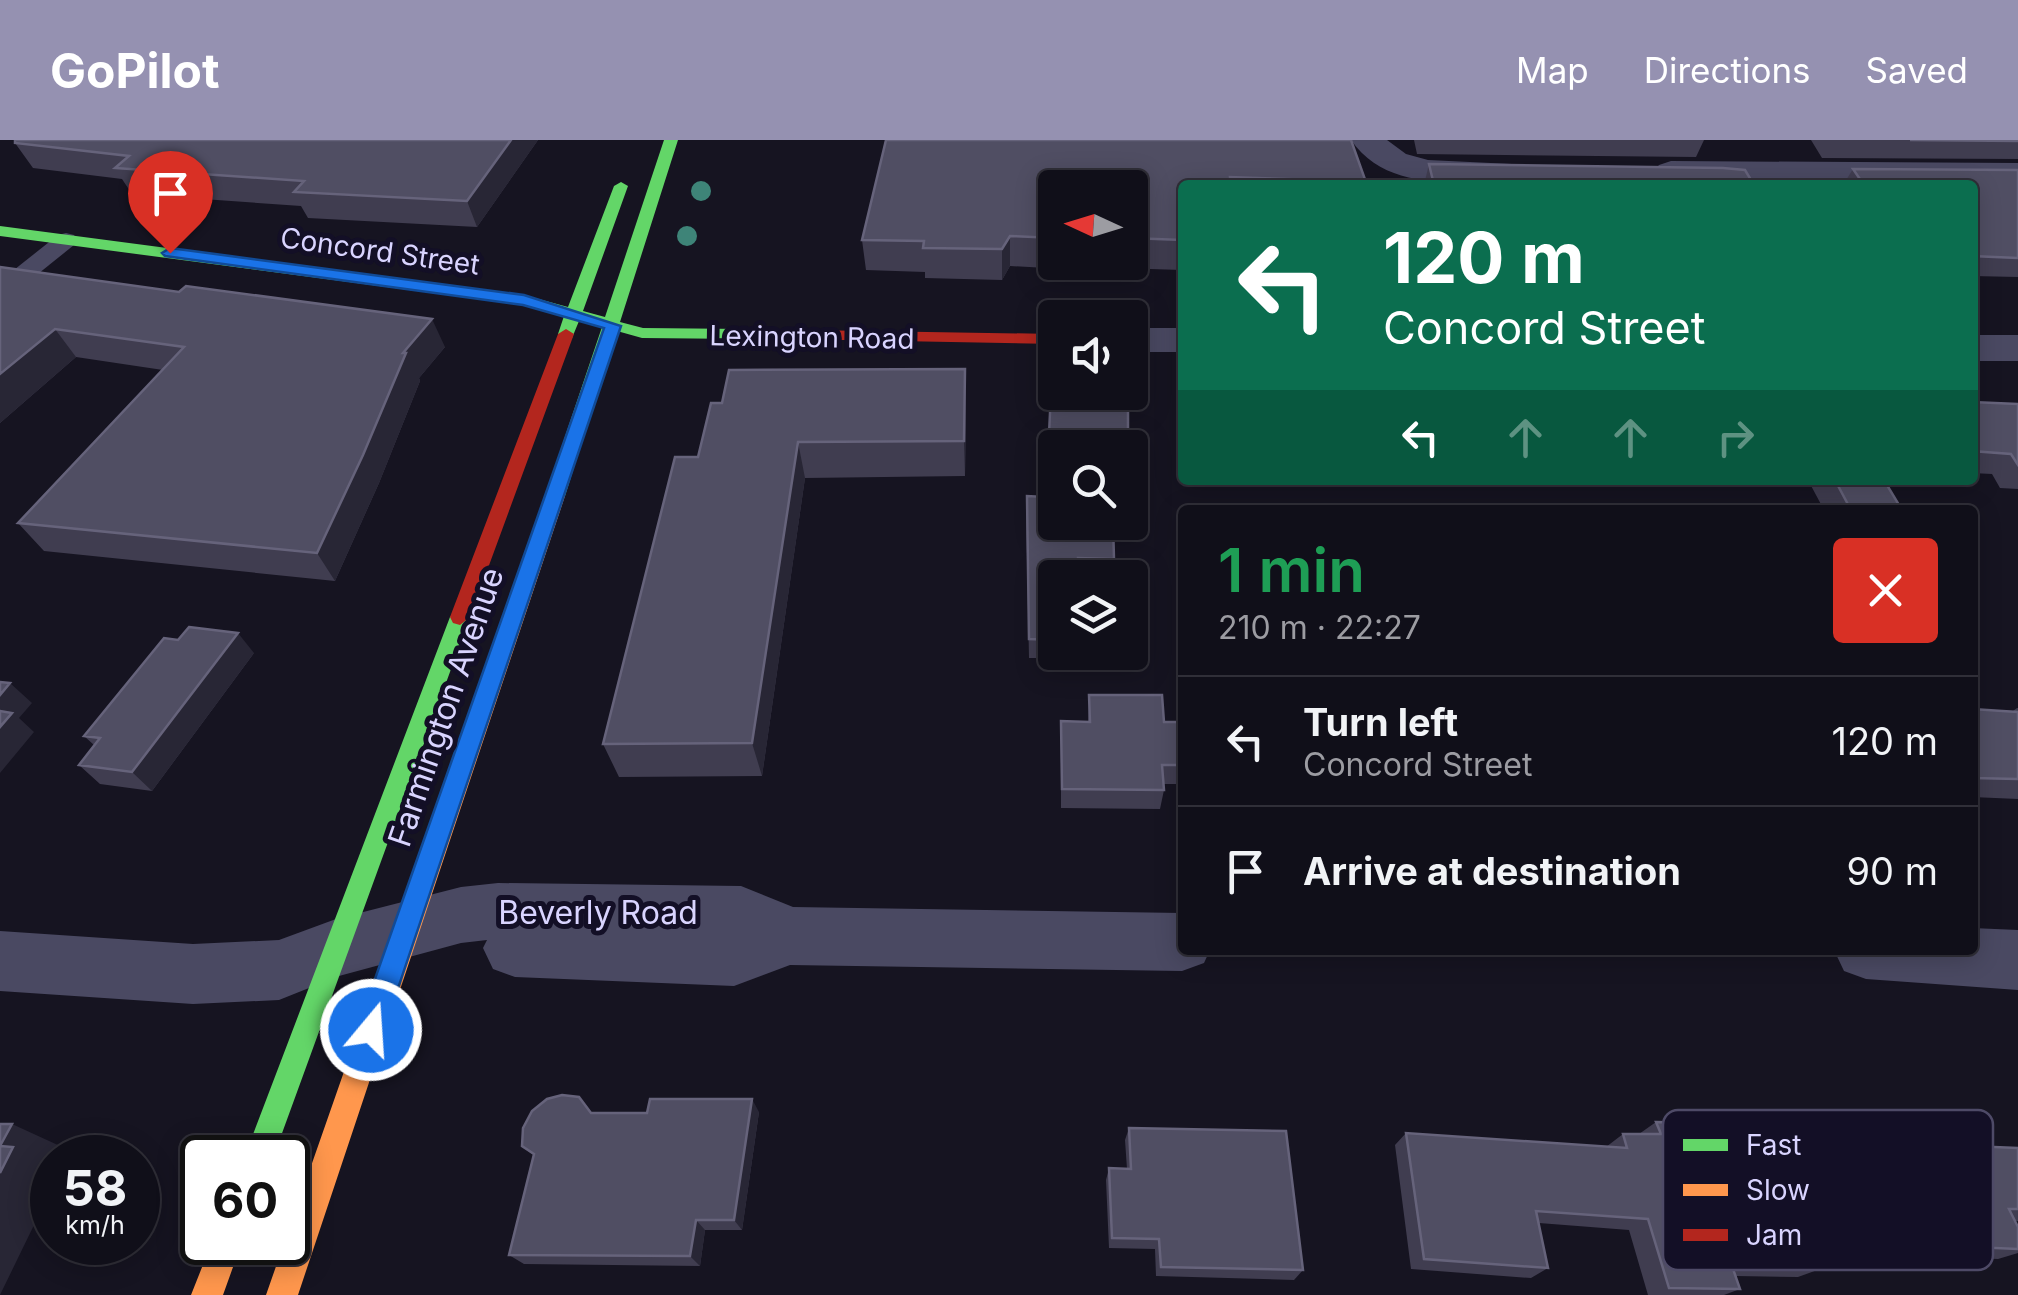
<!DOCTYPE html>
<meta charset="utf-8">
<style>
body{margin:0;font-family:Inter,sans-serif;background:#1e1d26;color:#f1f3f6;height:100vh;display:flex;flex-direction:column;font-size:38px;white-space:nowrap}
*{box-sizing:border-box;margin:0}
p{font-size:32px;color:#9c9ca2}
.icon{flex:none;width:55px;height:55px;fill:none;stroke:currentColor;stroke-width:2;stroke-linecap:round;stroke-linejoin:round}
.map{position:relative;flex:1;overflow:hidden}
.side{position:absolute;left:1178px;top:365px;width:800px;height:450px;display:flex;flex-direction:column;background:#100f19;border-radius:10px;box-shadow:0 5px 25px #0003,0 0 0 2px #302f38}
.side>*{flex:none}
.top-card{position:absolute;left:1178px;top:40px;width:800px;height:305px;border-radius:10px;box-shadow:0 5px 25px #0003,0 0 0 2px #302f38;background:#0b6e4f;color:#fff;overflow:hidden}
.needle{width:65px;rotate:274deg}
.controls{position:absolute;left:1038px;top:30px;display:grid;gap:20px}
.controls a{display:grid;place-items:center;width:110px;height:110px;border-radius:10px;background:#100f19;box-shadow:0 5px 25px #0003,0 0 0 2px #302f38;font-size:50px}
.speed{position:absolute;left:30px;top:995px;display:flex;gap:20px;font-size:50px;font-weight:700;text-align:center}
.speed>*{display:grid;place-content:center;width:130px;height:130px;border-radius:50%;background:#100f19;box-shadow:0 5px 25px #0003,0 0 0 2px #302f38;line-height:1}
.speed small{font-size:25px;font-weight:400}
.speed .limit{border:5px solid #111;border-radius:15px;background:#fff;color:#111}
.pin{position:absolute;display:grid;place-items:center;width:85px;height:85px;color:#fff;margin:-102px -42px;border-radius:50% 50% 50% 0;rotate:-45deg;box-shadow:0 0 10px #0007}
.pin .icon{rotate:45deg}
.me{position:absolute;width:110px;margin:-55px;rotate:18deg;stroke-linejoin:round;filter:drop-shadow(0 0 8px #0008)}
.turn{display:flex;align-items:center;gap:35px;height:210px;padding:0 40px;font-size:45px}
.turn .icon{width:130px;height:130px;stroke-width:2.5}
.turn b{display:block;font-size:70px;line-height:85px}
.lanes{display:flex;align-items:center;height:95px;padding:0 40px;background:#0003;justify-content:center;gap:50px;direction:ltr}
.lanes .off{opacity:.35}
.round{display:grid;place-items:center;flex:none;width:105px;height:105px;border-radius:10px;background:#1e1d26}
.overview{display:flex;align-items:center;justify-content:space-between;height:170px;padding:0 40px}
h1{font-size:60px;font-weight:600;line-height:75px;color:#1e9e55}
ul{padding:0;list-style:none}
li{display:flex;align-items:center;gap:30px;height:130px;padding:0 40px;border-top:2px solid #302f38}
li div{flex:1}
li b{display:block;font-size:38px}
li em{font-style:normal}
header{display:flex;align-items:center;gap:60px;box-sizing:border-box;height:140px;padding:0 50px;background:#9591b1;color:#fff}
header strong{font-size:48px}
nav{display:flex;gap:55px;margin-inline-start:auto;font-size:35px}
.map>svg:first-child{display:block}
</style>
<header>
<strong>GoPilot</strong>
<nav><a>Map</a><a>Directions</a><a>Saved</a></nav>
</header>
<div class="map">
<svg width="2018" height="1155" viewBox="0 0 2018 1155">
<rect width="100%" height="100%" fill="#161421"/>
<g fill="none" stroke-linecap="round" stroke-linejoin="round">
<path fill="#4a4962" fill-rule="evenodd" d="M66 93 74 95 77 100 74 105 8 158 0 160V141L58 95Z"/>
<path fill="#4a4962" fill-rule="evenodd" d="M1351 0H1387L1406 14 1428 20 1512 24 1518 31 1512 38 1500 42C1447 42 1385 49 1351 0Z
M1671 21 2018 23V45L1659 39 1653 32 1659 25Z
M1130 188H1182V212H1130Z
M1972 195H2018V221H1972Z
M498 743 741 746 793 767 1182 773V810H1210L1204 823 1182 831 790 825 734 846 515 837 493 829 483 808 487 800 461 803 339 836 279 860 193 864 0 851V791L193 804 279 800 336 779 461 747Z
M1972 788 2018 790V850L1866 839 1844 831 1834 810H1972Z"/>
<path fill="#63d668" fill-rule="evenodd" d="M664 0H678L620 182 643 188 744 189 752 194 744 199 642 198 617 191 565 356 555 363 545 356 602 187 579 181 572 198 566 199 558 194 564 176 523 165 0 96V86L524 155 568 167 614 46 621 42 628 46 583 171 605 177Z
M460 469 470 477 273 1018H244L450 477Z"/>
<path fill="#ff974d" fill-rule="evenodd" d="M555 349 565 356 298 1155H266L545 356Z
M212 1102H242L223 1155H191Z"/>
<path fill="#b3261e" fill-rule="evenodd" d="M566 189 574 194 470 477 460 485 453 483 450 477 558 194Z
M744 189 1055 194V204L738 198V190Z"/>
</g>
<g fill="#3e8478">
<circle cx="701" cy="51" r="10"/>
<circle cx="687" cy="96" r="10"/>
</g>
<path fill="#403d50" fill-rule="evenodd" d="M15 0H538L477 87 308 78 301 66 132 54 122 39 33 28 15 3Z
M886 0 1367 45H1182V130L1118 128 1117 132 1010 126 1002 140 925 138V132L866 130 862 100ZM1055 48H1130V122H1055Z
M1414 0H1704L1696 17 1417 14Z
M1811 0H2018V19L1822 18Z
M1429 24 1754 45H1766H1424Z
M1853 29 2018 30V137L1972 136V45H1843Z
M0 127 445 207 419 238 420 241 379 343 335 441 44 411 18 383 163 230 76 217 0 283Z
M1051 252 1128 297 1126 308H1055L1114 419 1112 438H1055V512H1080V518H1029L1026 375 1046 357Z
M1972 262 2018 264V349L2000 348 1992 334 1972 333Z
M966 264 965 336 805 338 762 636 619 637 603 604 698 317Z
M1808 340H1897L1896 341H1885L1902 370H1824Z
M254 513 152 651 100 644 79 625 94 605 84 596Z
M1089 555 1164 582 1182 625 1178 644H1164V650L1160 669 1061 668V581L1088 582Z
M2017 568H2018V659L1972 657V569L2013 571Z
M759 972 742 1090H705L700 1126 524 1124 509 1115 534 1016 522 1006 593 973Z
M1656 982 1708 995 2018 1008V1081H2015L2018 1087V1113L1998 1119 1817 1112 1823 1128 1798 1137 1736 1136 1740 1149 1724 1155H1648L1629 1090 1539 1083 1548 1128 1531 1138 1411 1129 1395 1005 1406 993 1606 1007 1623 994H1639Z
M1129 988 1303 1130 1294 1140 1156 1136 1155 1109 1109 1108 1106 1040 1109 1028 1127 1029 1125 1000Z"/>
<path fill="#282635" d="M511 0H538L477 87 467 61Z
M1010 96V126L1002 140V109Z
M432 179 445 207 419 238 420 241 379 343 335 441 317 413 403 213Z
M55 189 76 217 0 283V234Z
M965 229 966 264 965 336 964 301Z
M798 302 805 338 762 636 752 603Z
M238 493 254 513 152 651 132 632Z
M10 543 32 563 19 578 34 592 0 633V555Z
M752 959 759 972 742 1090 734 1080Z
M12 984 60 1006 54 1018H52L51 1024 52 1048 0 1155V1006Z
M696 1080 705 1090 700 1126 690 1116Z"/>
<path fill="#504e63" stroke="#66637b" stroke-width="2.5" d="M15 0H511L467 61 294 52 304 41 115 28 129 16 15 3Z
M886 0H1351L1367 45H1318L1317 40 1230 37 1231 45H1182V100L1130 98V48H1055V98L1010 96 1002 109 923 108 924 101 862 100Z
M1910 0H2018V1Z
M1429 24 1723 28 1745 30 1754 45H1766H1434Z
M1853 29 2018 30V118L1972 116V45H1864Z
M0 127 179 152 186 146 432 179 403 213H406L363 315 317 413 18 383 184 207 55 189 0 234Z
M965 229 964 301 798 302 752 603 603 604 675 317H698L711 263H722L729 230Z
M1051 252 1128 254V297L1111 296V308H1055V382H1113L1114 419 1078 418V438H1055V500L1029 499 1027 356 1046 357Z
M1972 262 2018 264V325L2011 314 1972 311Z
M1835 340H1884L1902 370H1851Z
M189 487 238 493 132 632 79 625 100 598 84 596 164 498 178 500Z
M0 542 10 543 0 555Z
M1089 555H1162L1164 582H1178L1182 625H1162L1164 650 1062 649 1061 581 1090 582Z
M1972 569 2018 572V639L1972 638Z
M0 571 12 573 0 587Z
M562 955 579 957 591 973H647L650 959H752L734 1080H696L690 1116 509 1115 534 1014 522 1006 523 988 532 971 547 959Z
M1656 982 1703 983 1708 995 2018 1008V1069H2009L2018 1087V1109L1813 1100 1823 1128 1732 1126 1740 1149 1669 1148 1648 1079 1536 1071 1548 1128 1424 1119 1406 993 1627 1008 1623 994H1661Z
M0 984H12L0 1006 13 1007 0 1033Z
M1129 988 1286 991 1303 1130 1161 1127 1159 1099 1112 1098 1109 1028 1131 1029Z"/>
<path fill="#1a73e8" stroke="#114b97" stroke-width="2.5" d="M170 108 524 155 621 186 384 890 380 899 371 903 361 899 357 890 604 188 523 165 165 116 162 113Z"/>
<g text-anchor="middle" stroke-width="10" stroke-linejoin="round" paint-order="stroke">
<g font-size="28" fill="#d9d4ff" stroke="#130f26">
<text transform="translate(380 111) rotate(8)" y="10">Concord Street</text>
<text transform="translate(812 197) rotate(1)" y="10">Lexington Road</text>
</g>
<g font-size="32" fill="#d9d4ff" stroke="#130f26">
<text transform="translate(446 567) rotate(-71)" y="11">Farmington Avenue</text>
<text x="598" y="784">Beverly Road</text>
</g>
</g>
<rect x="1663" y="970" width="330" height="160" rx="15" fill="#130f26" stroke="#4e4a67" stroke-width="2.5"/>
<rect x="1683" y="999" width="45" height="12" fill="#63d668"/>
<rect x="1683" y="1044" width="45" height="12" fill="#ff974d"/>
<rect x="1683" y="1089" width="45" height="12" fill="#b3261e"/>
<g font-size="28" fill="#d9d4ff">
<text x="1746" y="1015">Fast</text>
<text x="1746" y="1060">Slow</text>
<text x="1746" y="1105">Jam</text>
</g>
</svg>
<div class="controls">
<a><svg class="needle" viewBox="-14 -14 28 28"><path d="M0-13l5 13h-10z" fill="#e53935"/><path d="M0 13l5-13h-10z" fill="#9c9ca2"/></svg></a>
<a><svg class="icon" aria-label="sound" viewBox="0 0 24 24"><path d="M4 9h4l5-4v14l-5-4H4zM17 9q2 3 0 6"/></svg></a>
<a><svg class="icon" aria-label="search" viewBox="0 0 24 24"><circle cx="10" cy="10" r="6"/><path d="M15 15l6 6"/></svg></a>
<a><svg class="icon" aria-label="layers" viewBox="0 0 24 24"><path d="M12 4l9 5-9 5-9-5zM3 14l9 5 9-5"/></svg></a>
</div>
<div class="speed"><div>58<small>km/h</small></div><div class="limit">60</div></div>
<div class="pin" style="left:170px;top:113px;background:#d93025"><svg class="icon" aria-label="arrive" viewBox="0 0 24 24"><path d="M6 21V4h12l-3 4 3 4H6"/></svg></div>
<svg class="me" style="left:371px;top:890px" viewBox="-20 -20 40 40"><circle r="17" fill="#1a73e8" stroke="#fff" stroke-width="3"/><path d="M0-11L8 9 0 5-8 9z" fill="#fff"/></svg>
<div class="top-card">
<div class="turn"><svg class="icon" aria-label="left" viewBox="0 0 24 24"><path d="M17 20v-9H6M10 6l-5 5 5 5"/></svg><div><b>120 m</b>Concord Street</div></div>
<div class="lanes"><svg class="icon" aria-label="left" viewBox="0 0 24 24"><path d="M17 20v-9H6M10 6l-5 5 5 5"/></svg><svg class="icon off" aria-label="ahead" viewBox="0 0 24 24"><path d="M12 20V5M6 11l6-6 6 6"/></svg><svg class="icon off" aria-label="ahead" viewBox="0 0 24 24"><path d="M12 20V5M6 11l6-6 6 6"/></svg><svg class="icon off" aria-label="right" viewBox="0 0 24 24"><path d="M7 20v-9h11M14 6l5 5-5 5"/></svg></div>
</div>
<section class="side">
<div class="overview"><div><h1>1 min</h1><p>210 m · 22:27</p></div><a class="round" style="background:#d93025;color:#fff"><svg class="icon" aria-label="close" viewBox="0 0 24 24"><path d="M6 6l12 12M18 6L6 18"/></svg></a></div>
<ul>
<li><svg class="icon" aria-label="left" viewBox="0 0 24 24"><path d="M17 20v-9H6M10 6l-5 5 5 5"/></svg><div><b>Turn left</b><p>Concord Street</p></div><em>120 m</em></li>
<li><svg class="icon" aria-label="arrive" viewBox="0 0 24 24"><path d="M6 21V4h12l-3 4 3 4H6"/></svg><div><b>Arrive at destination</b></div><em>90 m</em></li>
</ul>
</section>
</div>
